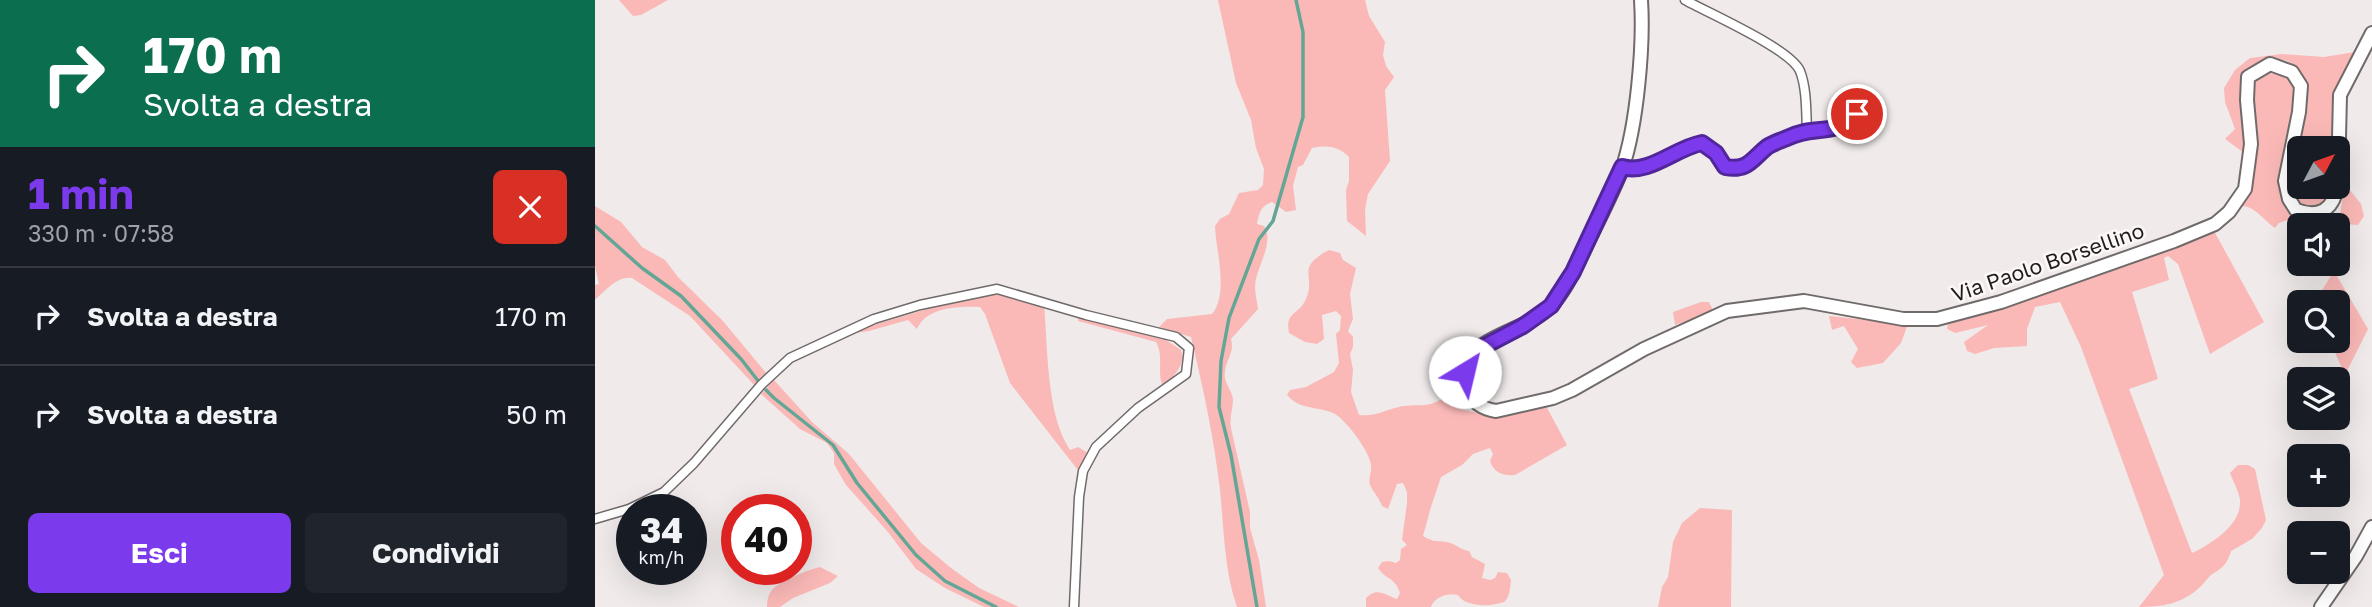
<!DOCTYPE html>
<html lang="it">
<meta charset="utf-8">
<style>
body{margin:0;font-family:"Golos Text",sans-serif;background:#20242c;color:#f1f3f6;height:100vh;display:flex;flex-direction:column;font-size:26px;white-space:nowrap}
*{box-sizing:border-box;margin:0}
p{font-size:23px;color:#9ea1a6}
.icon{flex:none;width:38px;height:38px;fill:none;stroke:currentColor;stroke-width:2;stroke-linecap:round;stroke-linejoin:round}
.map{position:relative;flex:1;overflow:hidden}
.drawer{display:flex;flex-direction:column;background:#171b24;width:595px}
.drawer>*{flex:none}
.guide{background:#0b6e4f;color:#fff;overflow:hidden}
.needle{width:46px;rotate:49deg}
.fabs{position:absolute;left:1692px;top:136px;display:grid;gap:14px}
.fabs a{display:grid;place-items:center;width:63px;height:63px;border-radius:10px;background:#171b24;box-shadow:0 7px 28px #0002;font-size:35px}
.speed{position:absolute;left:21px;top:494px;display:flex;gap:14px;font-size:35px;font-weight:700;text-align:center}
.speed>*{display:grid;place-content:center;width:91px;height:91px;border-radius:50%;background:#171b24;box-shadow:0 7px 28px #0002;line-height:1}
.speed small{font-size:18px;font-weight:400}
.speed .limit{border:10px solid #d22;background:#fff;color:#111}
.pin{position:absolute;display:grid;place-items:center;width:60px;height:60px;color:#fff;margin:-30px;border:4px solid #fff;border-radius:50%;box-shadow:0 2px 7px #0007}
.me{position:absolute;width:77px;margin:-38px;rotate:36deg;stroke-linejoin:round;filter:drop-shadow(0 0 5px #0008)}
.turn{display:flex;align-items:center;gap:24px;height:147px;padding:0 28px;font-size:32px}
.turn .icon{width:91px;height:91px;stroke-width:2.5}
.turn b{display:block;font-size:49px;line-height:60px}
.round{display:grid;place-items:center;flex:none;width:74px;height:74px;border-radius:10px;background:#20242c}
.overview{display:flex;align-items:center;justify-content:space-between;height:119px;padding:0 28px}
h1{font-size:42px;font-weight:700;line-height:52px;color:#7c3aed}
.primary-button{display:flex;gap:14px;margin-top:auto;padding:14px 28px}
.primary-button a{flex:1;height:80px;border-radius:10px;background:#7c3aed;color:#fff;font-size:28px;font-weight:700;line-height:80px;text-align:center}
.primary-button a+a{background:#20242c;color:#f1f3f6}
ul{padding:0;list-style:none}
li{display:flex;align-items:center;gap:21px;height:98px;padding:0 28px;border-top:2px solid #363941}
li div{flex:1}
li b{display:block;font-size:26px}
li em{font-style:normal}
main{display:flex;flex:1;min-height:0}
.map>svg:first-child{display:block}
</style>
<main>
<section class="drawer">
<div class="guide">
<div class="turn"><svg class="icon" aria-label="right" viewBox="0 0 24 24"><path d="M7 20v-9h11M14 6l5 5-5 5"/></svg><div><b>170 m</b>Svolta a destra</div></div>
</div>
<div class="overview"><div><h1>1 min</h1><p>330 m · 07:58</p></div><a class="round" style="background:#d93025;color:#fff"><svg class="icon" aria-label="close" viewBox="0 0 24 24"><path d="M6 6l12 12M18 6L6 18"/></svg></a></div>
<ul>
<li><svg class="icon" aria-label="right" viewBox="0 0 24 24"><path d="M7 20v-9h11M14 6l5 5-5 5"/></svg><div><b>Svolta a destra</b></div><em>170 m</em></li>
<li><svg class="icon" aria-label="right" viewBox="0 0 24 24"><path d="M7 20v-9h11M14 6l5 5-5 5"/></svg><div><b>Svolta a destra</b></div><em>50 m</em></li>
</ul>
<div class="primary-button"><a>Esci</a><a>Condividi</a></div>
</section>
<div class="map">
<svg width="1777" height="607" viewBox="0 0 1777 607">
<rect width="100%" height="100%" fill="#f0eaea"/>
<path fill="#fab9b7" d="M24 0H73L46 15 38 16Z
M623 0H770L774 16 790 42 788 55 791 66 799 77 790 90 795 161 773 194 770 209 771 236 752 221 751 190 754 181V157C743 146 731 145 717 148L708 165 703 167 698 186 701 210 691 212 677 202C665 206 664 214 662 224L669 226C680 243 661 267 660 286 660 293 662 301 663 309L636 339C640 353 631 359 630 372 628 382 637 390 638 399 638 409 634 418 636 428L655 512V528L664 560 671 607H642C629 570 629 529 625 490 619 438 608 387 596 337L564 327 572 319 617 314C634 293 621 252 620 226L625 219 634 214 644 193 663 190 668 185 669 169 661 148 656 120 641 83Z
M1760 52 1746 84 1740 149H1704V187H1738L1734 199 1722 208C1706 207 1696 199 1696 181 1695 165 1703 150 1707 134 1712 113 1712 90 1702 71 1693 51 1670 62 1656 70L1649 153 1630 139 1640 129 1630 102 1629 88 1640 70 1655 58 1687 54 1729 57Z
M1674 73 1694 77C1714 113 1677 157 1687 195 1690 208 1701 216 1711 224L1700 226 1692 220 1684 223 1680 228C1670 221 1661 208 1649 206L1644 209 1649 200 1658 108V80Z
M1750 184 1766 204 1769 216 1763 225 1748 224 1745 214Z
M0 206 26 222 47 247 70 260 83 277 128 321 172 374 161 387 95 316 37 278C22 276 10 291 0 300V285L4 284 0 266Z
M1619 231 1669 322 1615 354 1583 264 1573 256 1569 258 1574 280 1537 292 1563 379 1534 389 1597 553C1616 544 1647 525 1645 500 1644 492 1638 481 1635 473L1643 465H1653L1660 469 1671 520 1667 528 1657 539 1636 551C1632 565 1627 568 1616 575 1612 578 1609 584 1605 587 1587 604 1567 607 1544 607L1569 575 1486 347 1465 302 1440 307 1432 329V346L1399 348 1380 354 1372 351 1369 342 1393 325 1360 333 1352 329 1353 324 1394 313Z
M734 250 745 253 748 260 761 268 755 294 758 319 753 331 758 337V347L755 354 758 370 756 392 764 415C779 417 790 410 804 407 820 403 833 409 848 398L857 401 863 409 900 416 950 404 972 445 920 475C908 476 899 473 895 461L898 454 895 448 878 454 867 465 846 477 836 507 828 536C840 543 840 540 852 542 860 543 865 550 874 551L877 557 890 564 887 578 895 580 900 578 903 572 912 573 916 580C915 588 915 597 909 602 895 607 870 607 863 595 853 592 839 597 836 607H771V598C782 587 789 594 802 599L805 593C800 577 791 580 783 568L787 562 794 561 801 563 805 560 806 549 812 545 807 540 812 503V492L808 483 802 484 793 509 787 506C784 498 780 494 776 487 772 480 777 473 776 465 775 452 750 418 738 413 721 406 705 410 692 395L695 390 711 387 739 372 744 363 741 334 745 330 746 316 741 311 727 315 729 339 722 344 710 342 694 333C690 312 702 316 710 301 723 276 698 269 734 250Z
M1739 271 1773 329 1750 375 1735 341H1743V303H1719Z
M404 294 449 305C453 348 451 415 475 450L483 447 493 453 486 467 482 469 415 383 390 314 385 307C364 306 331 307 322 329L313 320 274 331 245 335 369 298Z
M1106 302H1114L1119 312 1080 325 1078 312Z
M483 315 568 338 586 350C591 365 579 375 570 385L567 384C562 370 569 356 561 342L483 321Z
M1234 316 1313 324 1306 343 1288 363 1262 368 1256 362 1263 349 1249 326 1237 330Z
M179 380 217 422 254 454 326 543 356 568 384 588 424 607H389L350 588 321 569 293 532 251 485 239 464V453L232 443 205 429 166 394Z
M1105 508 1137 510 1136 607H1063L1067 587 1073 577 1078 542 1087 523Z
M225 567 243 576 235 583 198 598 185 607H172C172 601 173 595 177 590 183 582 215 569 225 567Z"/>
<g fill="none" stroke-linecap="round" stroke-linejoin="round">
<path stroke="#64a696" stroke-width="3.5" d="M0 226 47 268 86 296 146 359 164 382
M171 390 179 398 238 445 262 483 321 555 350 581 401 607
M662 607 636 455 624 407 626 361 634 318 664 239 678 221 708 117V32L701 0"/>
<g stroke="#706b6a" stroke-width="11">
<path id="street" d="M1090 0C1113 13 1196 49 1205 71 1212 89 1211 112 1212 130
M1027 167C1054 175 1080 148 1107 143L1121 153 1130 167C1153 171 1156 160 1172 147 1179 142 1189 139 1197 136 1224 123 1236 139 1262 114
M0 519 34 509 69 492 99 463 166 385 195 358 279 319 325 305 402 289 491 315 581 337 594 348 591 374 543 408 501 447 488 471 484 497 479 607"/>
</g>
<g stroke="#706b6a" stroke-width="16">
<path id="secondary" d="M1046 0C1049 45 1042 126 1027 169 1017 195 1003 221 991 246 981 266 972 289 956 306 935 328 892 334 876 356 858 380 874 407 901 411L958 398 977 390 1049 349 1132 311 1209 301 1308 319H1342L1406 302 1579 241 1620 224 1634 212 1650 189 1656 144 1652 100 1653 77 1675 64 1697 72 1706 86 1704 112 1690 181 1694 199 1701 210C1723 218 1738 211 1742 187
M1743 180 1745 95 1777 33
M1726 607 1761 556 1777 527"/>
</g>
<use href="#street" stroke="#fff" stroke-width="8"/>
<use href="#secondary" stroke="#fff" stroke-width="12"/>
</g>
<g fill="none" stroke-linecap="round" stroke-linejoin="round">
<g stroke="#51269a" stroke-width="18">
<path id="route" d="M870 372 875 357 882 350 928 326 956 306 978 272 1027 167C1054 175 1080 148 1107 143L1121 153 1130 167C1153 171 1156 160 1172 147 1178 143 1185 141 1192 138 1220 124 1236 138 1262 114"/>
</g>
<use href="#route" stroke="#7c3aed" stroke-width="12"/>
</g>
<g text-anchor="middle" stroke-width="5" stroke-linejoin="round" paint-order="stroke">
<g font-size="21" fill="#1e1c1c" stroke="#fef7f7">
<text transform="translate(1453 263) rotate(-19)" y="7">Via Paolo Borsellino</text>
</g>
</g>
</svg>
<div class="fabs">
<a><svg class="needle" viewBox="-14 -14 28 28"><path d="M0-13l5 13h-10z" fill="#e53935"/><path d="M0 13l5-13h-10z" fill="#9ea1a6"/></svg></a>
<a><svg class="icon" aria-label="sound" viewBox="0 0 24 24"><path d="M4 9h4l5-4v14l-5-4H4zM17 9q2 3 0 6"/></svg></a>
<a><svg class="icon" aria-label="search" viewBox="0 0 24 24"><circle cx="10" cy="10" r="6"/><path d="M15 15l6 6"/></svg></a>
<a><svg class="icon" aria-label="layers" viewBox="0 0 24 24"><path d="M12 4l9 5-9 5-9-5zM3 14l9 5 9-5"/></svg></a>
<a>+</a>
<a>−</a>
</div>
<div class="speed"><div>34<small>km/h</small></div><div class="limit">40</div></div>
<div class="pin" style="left:1262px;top:114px;background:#d93025"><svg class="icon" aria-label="arrive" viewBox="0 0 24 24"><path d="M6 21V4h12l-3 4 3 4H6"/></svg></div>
<svg class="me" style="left:870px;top:372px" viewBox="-20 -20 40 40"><circle r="19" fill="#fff"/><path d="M0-13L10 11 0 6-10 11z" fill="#7c3aed"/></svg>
</div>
</main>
